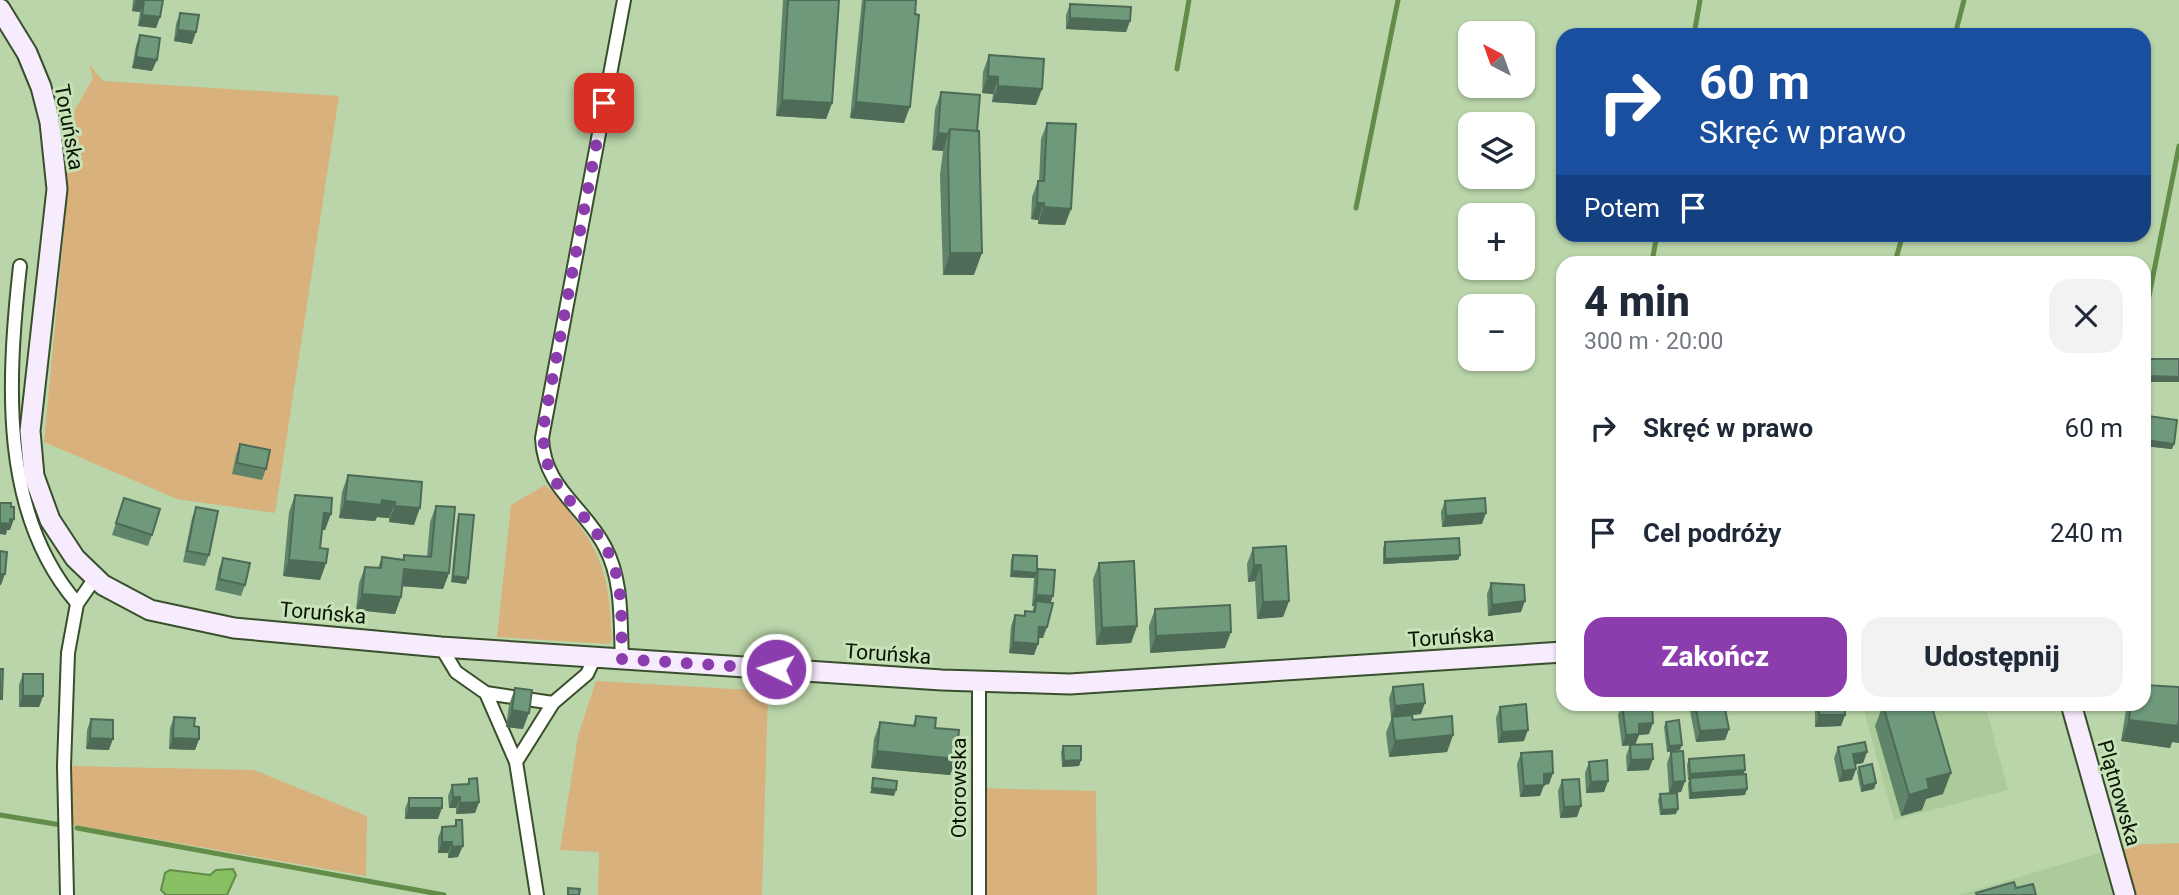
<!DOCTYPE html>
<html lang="pl">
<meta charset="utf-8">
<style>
body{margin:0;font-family:Roboto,sans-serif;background:#f2f2f3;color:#1f2937;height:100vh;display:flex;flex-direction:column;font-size:26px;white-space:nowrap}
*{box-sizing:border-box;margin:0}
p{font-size:23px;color:#747a83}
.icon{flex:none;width:38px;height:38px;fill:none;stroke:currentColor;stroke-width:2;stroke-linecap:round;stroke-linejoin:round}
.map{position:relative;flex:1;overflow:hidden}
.panel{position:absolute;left:1556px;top:256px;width:595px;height:455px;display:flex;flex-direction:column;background:#fff;border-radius:21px;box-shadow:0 2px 5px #0004}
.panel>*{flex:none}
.hud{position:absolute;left:1556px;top:28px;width:595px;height:214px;border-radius:21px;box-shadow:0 2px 5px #0004;background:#1a4fa0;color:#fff;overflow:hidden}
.needle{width:46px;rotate:319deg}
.controls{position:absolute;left:1458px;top:21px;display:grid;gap:14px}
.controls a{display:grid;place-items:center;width:77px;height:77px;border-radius:14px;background:#fff;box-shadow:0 2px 5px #0004;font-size:35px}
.pin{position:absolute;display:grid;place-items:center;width:60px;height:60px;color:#fff;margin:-30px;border-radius:14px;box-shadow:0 4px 10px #0006}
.me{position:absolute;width:77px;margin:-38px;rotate:274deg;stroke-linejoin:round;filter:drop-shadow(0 0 5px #0008)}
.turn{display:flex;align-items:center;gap:24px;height:147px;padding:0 28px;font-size:32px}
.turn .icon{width:91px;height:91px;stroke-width:2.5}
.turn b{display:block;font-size:49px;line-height:60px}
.then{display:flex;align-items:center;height:66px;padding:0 28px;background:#0003;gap:14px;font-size:26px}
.round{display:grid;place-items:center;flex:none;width:74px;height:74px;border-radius:21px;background:#f2f2f3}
.head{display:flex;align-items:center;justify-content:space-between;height:119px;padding:0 28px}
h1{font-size:42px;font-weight:800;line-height:52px}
.cta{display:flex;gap:14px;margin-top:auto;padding:14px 28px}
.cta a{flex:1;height:80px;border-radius:21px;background:#8c3dad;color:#fff;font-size:28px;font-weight:800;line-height:80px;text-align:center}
.cta a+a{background:#f2f2f3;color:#1f2937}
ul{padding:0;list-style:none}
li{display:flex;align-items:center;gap:21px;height:105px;padding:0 28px}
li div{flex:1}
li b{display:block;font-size:26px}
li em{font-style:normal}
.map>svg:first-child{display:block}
</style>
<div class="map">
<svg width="2179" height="895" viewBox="0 0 2179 895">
<rect width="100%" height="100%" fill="#bad5aa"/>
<path fill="#accb9b" d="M1862 704H1985L2008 790 1894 820Z
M2100 853 2113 895H1958Z"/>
<path fill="#d9b17c" d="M89 64 103 81 339 96 275 513 177 499 44 442 68 189 64 129 93 78Z
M545 485C555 492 562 504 570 513 606 558 609 583 612 640L609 644 497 637 511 505Z
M596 681 768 691 762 895H598L599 852 560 850 578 736Z
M68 766 254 770 367 816 366 876 69 824Z
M975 788 1096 791 1097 895H972Z
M2179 843V895H2134L2118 845Z"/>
<path fill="#88c063" stroke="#628c47" stroke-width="2" d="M233 869 236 875 227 895H166L161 890 165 873 170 870 210 875 216 870Z"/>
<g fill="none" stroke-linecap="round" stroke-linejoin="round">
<path stroke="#628c47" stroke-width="5" d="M1694 35 1700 0
M1955 35 1964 0
M1177 69 1189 0
M1356 208 1398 0
M1652 262 1657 234
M1895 262 1903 234
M2144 321 2179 146
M0 815 61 825
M77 828 444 895"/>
<g stroke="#394f2b" stroke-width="16">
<path id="street" d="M20 266C7 384 0 514 77 603
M441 647 456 672 486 693 516 762 537 895
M622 658C620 621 623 581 605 547 584 506 544 489 542 438L624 0
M979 681V895
M486 693 553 703 587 674 595 657
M516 762 553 703
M67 895 64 766 68 653 77 604 95 578"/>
</g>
<g stroke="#394f2b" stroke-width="23">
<path id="secondary" d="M0 9 27 53 41 87 50 122 57 189 30 431 34 476 50 520 75 558 103 585 150 610 234 628 441 647 942 680 1070 684 1563 652
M2071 704 2125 895"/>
</g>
<use href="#street" stroke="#fff" stroke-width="12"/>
<use href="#secondary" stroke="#f7ebfe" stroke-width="19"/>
</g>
<path fill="#5f846a" d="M133 0H163L160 17 156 28 138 26 140 12 132 11Z
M783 0H839L832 103 826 119 776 116Z
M862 0H916L904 123 850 118Z
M1070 4 1130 21 1126 32 1066 29V15Z
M180 13 192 44 174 41 176 24Z
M140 35 152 71 132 68 136 46Z
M989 55 1036 105 992 102 993 94 982 93 983 72Z
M941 92 977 131 974 275H943L940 175 943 151 932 150 935 109Z
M1047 123 1065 225 1038 224V220L1031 219 1032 197 1038 181H1039L1041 139Z
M2147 359H2179V382H2145V365Z
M2148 416 2172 449 2144 446 2146 422Z
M240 444 266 469 262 480 232 474 236 455Z
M348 475 422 482 414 525 389 522V518L377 517 375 521 339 518 342 492Z
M295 495 325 530H322L320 548 326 563 320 580 283 576 289 512Z
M124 498 152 535 148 546 112 535Z
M1445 501 1482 524 1442 527 1441 512Z
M436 506 449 573 443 589 402 586 401 597 395 614 356 610 359 583 365 567 378 568 382 557 403 559 404 555 427 556 430 522Z
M196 507 209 555 205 566 183 562 192 518Z
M459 514 466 584 451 582 457 520Z
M1385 542 1460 555 1458 560 1383 564V548Z
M1253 548 1289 601 1283 617 1257 619 1255 581 1248 582 1247 564Z
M1013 555 1037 573 1038 569 1050 602 1043 638H1038L1034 655 1009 653 1011 626 1015 615 1023 616 1025 611 1032 612 1034 606H1032L1034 578 1010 577 1011 560Z
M223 558 245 585 241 596 215 590 219 569Z
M1099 563 1137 626 1131 643 1096 645 1093 579Z
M1491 583 1521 612 1488 616 1487 594Z
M1155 609 1225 648 1150 653 1149 626Z
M23 674 43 696 39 707H19V685Z
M1393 687 1421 714 1412 715 1413 720 1453 735 1447 752 1389 757 1386 733 1392 717H1391L1389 698Z
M515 688 523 729 506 727 509 705Z
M1622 704 1649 734 1639 735 1635 745 1649 770 1627 771 1626 756 1630 745 1622 746 1618 715Z
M1693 704H1724L1729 729 1725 740 1696 742 1690 711Z
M1815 704H1845V715L1841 726 1815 727Z
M2127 704H2144L2172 742 2170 748 2121 741Z
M1883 705 1943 794 1926 799 1922 810 1901 816 1875 726Z
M1500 707 1524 741 1498 743 1496 718Z
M916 716 935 728 956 759 950 775 871 768 874 739 880 722 913 725Z
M174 717 194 726 199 739 195 750 169 749 170 728Z
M91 719 109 750 86 749 87 730Z
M1666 722 1680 750 1667 752 1664 727Z
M1063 746 1081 760 1079 766 1062 767 1061 752Z
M1838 747 1867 752 1863 763 1855 764 1856 769 1852 780 1839 782 1834 758Z
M1671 752 1685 781 1681 792 1669 793 1667 763Z
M1521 753 1553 773 1549 784 1544 785 1540 796 1520 797 1517 764Z
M1689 759 1744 774 1745 795 1689 799 1688 784 1689 780H1688L1687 765Z
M1589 762 1608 781 1604 792 1586 793 1585 773Z
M1859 767 1876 783 1874 789 1861 792 1857 772Z
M469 779 479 802 475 813 456 814V808H449L448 796 452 785 467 784Z
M1562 780 1577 817 1560 818 1558 791Z
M1660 794 1676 814 1660 815 1658 800Z
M409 798 438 819H405V809Z
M456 820 458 857 448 858V853H438V838L442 827H454Z"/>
<path fill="#4d6b56" d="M136 0 144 1 140 12 132 11Z
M142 15 160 17 156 28 138 26Z
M1070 18 1130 21 1126 32 1066 29Z
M178 30 196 32 192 44 174 41Z
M136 57 157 60 152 71 132 68Z
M988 76 998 77 993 94 982 93Z
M998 86 1042 89 1036 105 992 102Z
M782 100 832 103 826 119 776 116Z
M856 102 910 107 904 123 850 118Z
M938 133 948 134 943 151 932 150Z
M1037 203H1044L1038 220 1031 219Z
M1044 207 1071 209 1065 225 1038 224Z
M950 253H982L974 275H943Z
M2147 376 2179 377V382H2145Z
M2145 440 2174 444 2172 449 2144 446Z
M382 500 395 502 389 518 377 517 375 521 339 518 345 501Z
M395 506 420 508 414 525 389 522Z
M324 513 331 514 325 530H318Z
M1486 513 1482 524 1442 527 1446 516Z
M10 519H14L10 530H7L6 535 0 534V523Z
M1460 555 1458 560 1383 564 1385 559Z
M289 560 326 563 320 580 283 576Z
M1254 565H1261L1255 581 1248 582Z
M404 569 449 573 443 589 398 586Z
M1012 571 1037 573 1034 578 1010 577Z
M0 574H5L1 585H0Z
M453 576 468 578 466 584 451 582Z
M362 594 401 597 395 614 356 610Z
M1036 595 1053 596 1049 607 1036 601 1034 606H1032Z
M1289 601 1283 617 1257 619 1263 602Z
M1525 601 1521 612 1488 616 1492 605Z
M1137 626 1131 643 1096 645 1102 628Z
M1039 627H1047L1043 638H1035Z
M1231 632 1225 648 1150 653 1156 636Z
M1013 642 1038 644 1034 655 1009 653Z
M23 696H43L39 707H19Z
M1425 703 1421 714 1391 717 1395 706Z
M512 710 529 713 523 729 506 727Z
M1819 715H1845L1841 726 1815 727Z
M2129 720 2179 721V743L2172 742 2170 748 2121 741Z
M1653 723 1649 734 1639 735 1635 745 1622 746 1626 735 1639 724Z
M1729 729 1725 740 1696 742 1700 731Z
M1528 730 1524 741 1498 743 1502 732Z
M1453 735 1447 752 1389 757 1395 741Z
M90 738 113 739 109 750 86 749Z
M173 738 199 739 195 750 169 749Z
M1682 745 1680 750 1667 752 1669 746Z
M877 751 956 759 950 775 871 768Z
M1867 752 1863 763 1849 766 1853 754Z
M1653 759 1649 770 1627 771 1631 760Z
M1081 760 1079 766 1062 767 1064 761Z
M1856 769 1852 780 1839 782 1843 771Z
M1745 770 1743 776 1688 780 1690 774Z
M1553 773 1549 784 1544 785 1540 796 1520 797 1524 786 1544 774Z
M1951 773 1943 794 1926 799 1922 810 1901 816 1909 795 1927 779Z
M1608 781 1604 792 1586 793 1591 782Z
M1685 781 1681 792 1669 793 1673 782Z
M1876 783 1874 789 1861 792 1863 786Z
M872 788 896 790 894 796 870 793Z
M1747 789 1745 795 1689 799 1691 793Z
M453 797H460L456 808H449Z
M479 802 475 813 456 814 460 803Z
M1581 806 1577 817 1560 818 1564 807Z
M409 808H442L438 819H405Z
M1678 809 1676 814 1660 815 1662 810Z
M442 842H452L448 853H438Z
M463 846 458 857 448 858 452 847Z"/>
<path fill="#6e997b" stroke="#4d6b56" stroke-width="2" d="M140 0H163L160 17 142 15 144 1Z
M788 0H839L832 103 782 100Z
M865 0H916L915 14 919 15 910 107 856 102Z
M1070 4 1131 7 1130 21 1070 18Z
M180 13 199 15 196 32 178 30Z
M140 35 160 38 157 60 136 57Z
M989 55 1044 59 1042 89 998 86V77L988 76Z
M941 92 980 95 977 131 950 129 948 134 938 133Z
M1047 123 1076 124 1071 209 1044 207V203H1037L1038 181H1044Z
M950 129 979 131 982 253H950L948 154Z
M2147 359H2179V377L2147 376Z
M2148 416 2177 420 2174 444 2145 440Z
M240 444 270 450 266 469 237 463Z
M348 475 422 482 420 508 395 506V502L382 500 381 505 345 501Z
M295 495 332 498 331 514 324 513 320 548 328 549 326 563 289 560Z
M124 498 160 509 152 535 116 523Z
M1485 498 1486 513 1446 516 1445 501Z
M0 503H11V507H14V519H10V524L0 523Z
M436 506 455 507 449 573 404 569 401 597 362 594 365 567 381 568 382 557 404 560V555L431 557Z
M196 507 218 511 209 555 187 551Z
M459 514 474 515 468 578 453 576Z
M1459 538 1460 555 1385 559V542Z
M1286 546 1289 601 1263 602 1261 565H1254L1253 548Z
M0 551 7 552 5 574H0Z
M1013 555 1037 556V573L1012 571Z
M223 558 250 563 245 585 219 579Z
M1134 561 1137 626 1102 628 1099 563Z
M1038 569 1055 570 1053 596 1036 595Z
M1491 583 1524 585 1525 601 1492 605Z
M1036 601 1053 603 1047 627H1039L1038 644 1013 642 1015 615 1025 616V611L1035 612Z
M1230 605 1231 632 1156 636 1155 609Z
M0 669H3L2 699H0Z
M23 674H43V696H23Z
M1423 684 1425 703 1395 706 1393 687Z
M2144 685 2179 687V721L2177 726 2129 720 2131 704H2144Z
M515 688 532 690 529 713 512 710Z
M1526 704 1528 730 1502 732 1500 707Z
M1622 704H1652L1653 723 1639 724V734L1626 735Z
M1695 704H1724L1729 729 1700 731Z
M1819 704H1845V715H1819Z
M1888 704H1931L1951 773 1927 779 1929 789 1909 795 1883 705Z
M1412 715 1413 720 1452 716 1453 735 1395 741 1392 717Z
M916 716 936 718 935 728 959 730 956 759 877 751 880 722 915 726Z
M174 717 195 718 194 726 199 727V739L173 738Z
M91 719 113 720V739L90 738Z
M1679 720 1682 745 1669 746 1666 722Z
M1865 742 1867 752 1853 754 1856 769 1843 771 1838 747Z
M1652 744 1653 759 1631 760 1630 745Z
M1063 746H1081V760L1064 761Z
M1552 751 1553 773 1544 774V785L1524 786 1521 753Z
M1683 751 1685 781 1673 782 1671 752Z
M1744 755 1745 770 1690 774 1689 759Z
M1607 760 1608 781 1591 782 1589 762Z
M1872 764 1876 783 1863 786 1859 767Z
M1746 774 1747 789 1691 793 1690 778Z
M477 778 479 802 460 803V797H453L452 785 469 784V779Z
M873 778 897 781 896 790 872 788Z
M1579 779 1581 806 1564 807 1562 780Z
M1677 793 1678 809 1662 810 1660 794Z
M409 798H442V808H409Z
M456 820H462L463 846 452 847V842H442V827L456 826Z
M2014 882 2016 888 2033 884 2036 895H1977L1976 893Z
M568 888 580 889 579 895H568Z"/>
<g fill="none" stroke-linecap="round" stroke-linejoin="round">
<path stroke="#8c3dad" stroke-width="12" stroke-dasharray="0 21.6" d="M604 103 544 424C538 492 585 502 610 556 624 587 621 625 622 659L776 669"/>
</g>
<g text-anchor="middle" stroke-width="6" stroke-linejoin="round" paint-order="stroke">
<g font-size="21" fill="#0a1305" stroke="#c7e2b7">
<text transform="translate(69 127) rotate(80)" y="7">Toruńska</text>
<text transform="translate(323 613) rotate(5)" y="7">Toruńska</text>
<text transform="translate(1451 637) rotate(-4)" y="7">Toruńska</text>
<text transform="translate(888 654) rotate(4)" y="7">Toruńska</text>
<text transform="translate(959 788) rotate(-90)" y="7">Otorowska</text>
<text transform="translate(2119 793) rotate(74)" y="7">Plątnowska</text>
</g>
</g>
</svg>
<div class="controls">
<a><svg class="needle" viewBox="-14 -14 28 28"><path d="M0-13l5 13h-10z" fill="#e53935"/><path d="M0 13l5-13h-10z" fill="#747a83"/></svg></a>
<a><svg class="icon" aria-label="layers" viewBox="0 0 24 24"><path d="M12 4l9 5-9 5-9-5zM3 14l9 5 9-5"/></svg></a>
<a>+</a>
<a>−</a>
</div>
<div class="pin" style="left:604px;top:103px;background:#d93025"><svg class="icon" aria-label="arrive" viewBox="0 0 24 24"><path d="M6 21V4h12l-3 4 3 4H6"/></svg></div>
<svg class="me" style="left:776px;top:669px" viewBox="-20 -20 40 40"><circle r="17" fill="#8c3dad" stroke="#fff" stroke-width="3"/><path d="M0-11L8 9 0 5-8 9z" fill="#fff"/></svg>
<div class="hud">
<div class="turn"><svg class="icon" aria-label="right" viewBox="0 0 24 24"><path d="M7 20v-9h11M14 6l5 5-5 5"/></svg><div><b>60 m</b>Skręć w prawo</div></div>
<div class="then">Potem<svg class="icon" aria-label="arrive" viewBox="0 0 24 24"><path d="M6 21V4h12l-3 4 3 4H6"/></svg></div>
</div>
<section class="panel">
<div class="head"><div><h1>4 min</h1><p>300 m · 20:00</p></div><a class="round"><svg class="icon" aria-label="close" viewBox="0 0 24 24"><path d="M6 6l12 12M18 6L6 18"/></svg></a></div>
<ul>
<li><svg class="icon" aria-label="right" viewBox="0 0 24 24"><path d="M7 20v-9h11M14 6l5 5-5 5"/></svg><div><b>Skręć w prawo</b></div><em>60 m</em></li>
<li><svg class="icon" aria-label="arrive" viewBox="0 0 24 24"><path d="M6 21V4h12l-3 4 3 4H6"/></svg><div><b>Cel podróży</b></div><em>240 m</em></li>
</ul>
<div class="cta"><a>Zakończ</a><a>Udostępnij</a></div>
</section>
</div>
